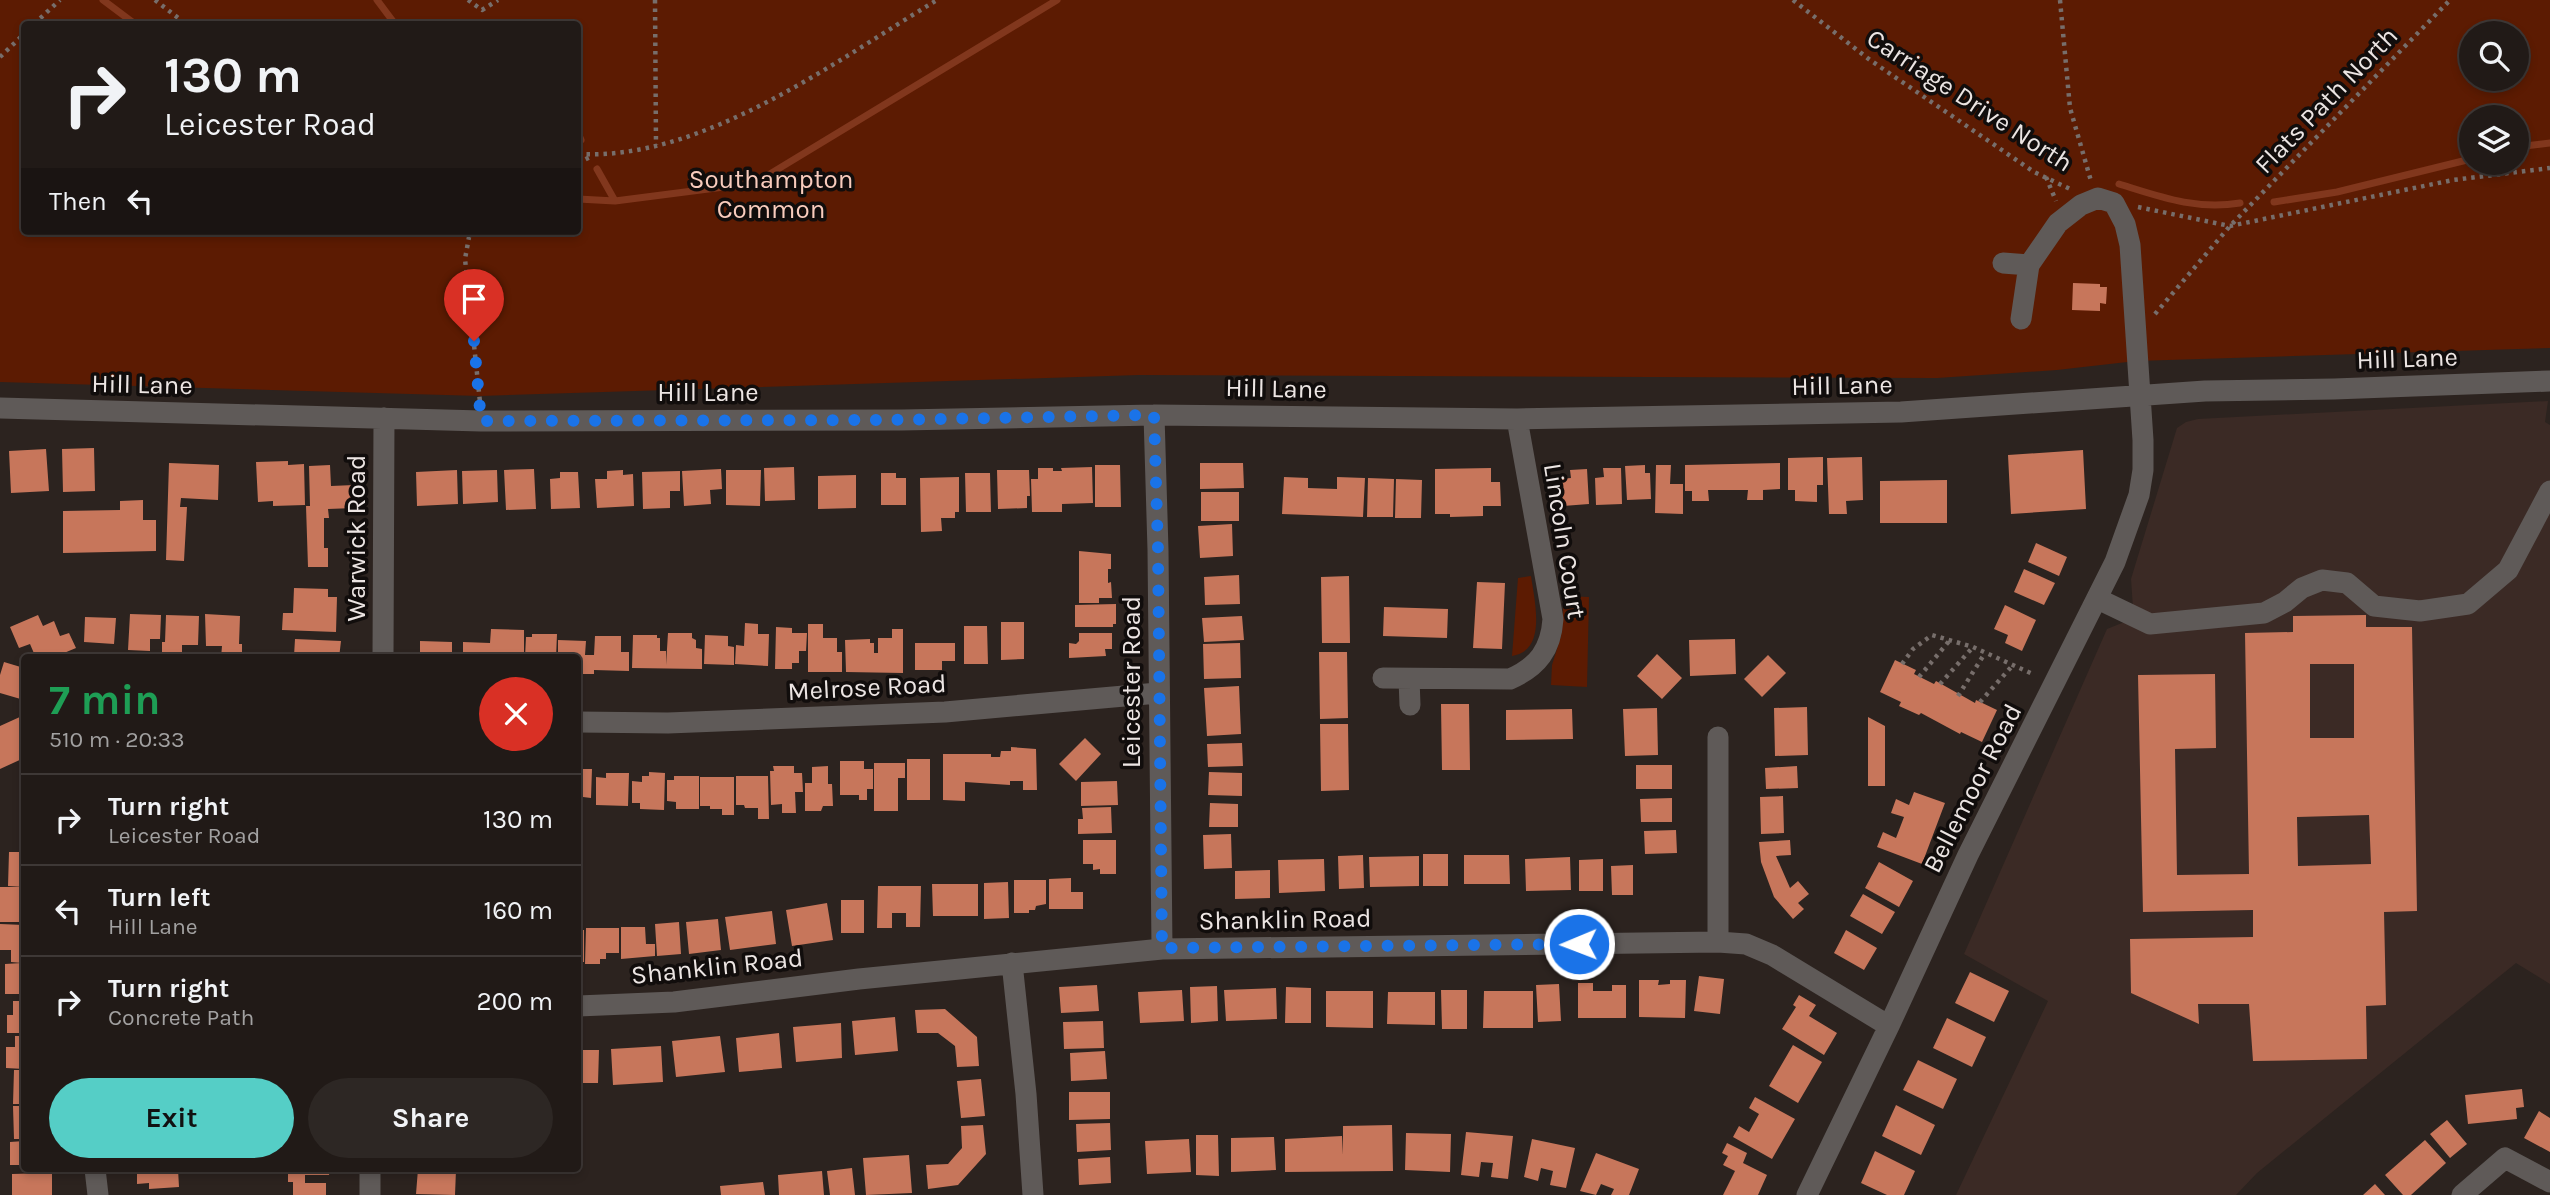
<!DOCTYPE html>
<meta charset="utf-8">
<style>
body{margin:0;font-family:Karla,sans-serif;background:#2d2724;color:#f1f3f6;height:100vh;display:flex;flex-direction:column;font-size:26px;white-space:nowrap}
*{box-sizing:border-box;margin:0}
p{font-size:23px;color:#a2a1a1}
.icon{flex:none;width:38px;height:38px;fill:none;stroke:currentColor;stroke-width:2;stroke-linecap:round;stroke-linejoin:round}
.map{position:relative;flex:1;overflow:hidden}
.panel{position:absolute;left:21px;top:654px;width:560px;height:518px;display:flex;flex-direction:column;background:#211a17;border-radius:7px;box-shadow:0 4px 10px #0003,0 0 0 2px #3e3836}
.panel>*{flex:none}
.hud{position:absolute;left:21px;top:21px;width:560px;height:214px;border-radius:7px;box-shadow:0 4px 10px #0003,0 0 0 2px #3e3836;background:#211a17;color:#f1f3f6;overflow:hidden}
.controls{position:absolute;left:2459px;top:21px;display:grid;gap:14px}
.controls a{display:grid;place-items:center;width:70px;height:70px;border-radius:50%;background:#211a17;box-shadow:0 4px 10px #0003,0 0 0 2px #3e3836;font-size:35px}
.pin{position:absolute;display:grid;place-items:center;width:60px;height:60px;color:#fff;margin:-72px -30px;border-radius:50% 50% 50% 0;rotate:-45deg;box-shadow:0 0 7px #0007}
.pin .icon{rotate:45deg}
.me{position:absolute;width:77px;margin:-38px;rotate:269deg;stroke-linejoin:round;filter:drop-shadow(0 0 5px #0008)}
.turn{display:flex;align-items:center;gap:24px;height:147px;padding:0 28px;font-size:32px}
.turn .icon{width:91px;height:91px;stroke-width:2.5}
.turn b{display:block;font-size:49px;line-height:60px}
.then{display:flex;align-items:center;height:66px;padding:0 28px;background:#0003;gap:14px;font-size:26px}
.round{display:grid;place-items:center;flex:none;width:74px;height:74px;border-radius:37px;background:#2d2724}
.head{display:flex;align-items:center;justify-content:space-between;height:119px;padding:0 28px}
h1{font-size:42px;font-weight:700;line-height:52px;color:#1e9e55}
.primary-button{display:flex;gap:14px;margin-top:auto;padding:14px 28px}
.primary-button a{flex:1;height:80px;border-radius:42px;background:#55cec6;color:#111;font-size:28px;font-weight:700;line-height:80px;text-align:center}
.primary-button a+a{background:#2d2724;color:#f1f3f6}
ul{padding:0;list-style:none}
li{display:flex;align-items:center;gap:21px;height:91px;padding:0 28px;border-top:2px solid #3e3836}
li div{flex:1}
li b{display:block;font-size:26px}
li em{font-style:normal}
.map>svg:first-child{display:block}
</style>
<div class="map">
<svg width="2550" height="1195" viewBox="0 0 2550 1195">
<rect width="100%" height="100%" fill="#2c231f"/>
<path fill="#3b2a25" d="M2548 401 2545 422 2550 425V984L2516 963 2257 1173 2236 1195H1956L2048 1001 1964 954 2107 629 2127 621 2133 608 2131 579 2177 428 2186 422 2198 419Z"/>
<path fill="#5c1b02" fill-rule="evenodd" d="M0 0H2550V348L2136 361 2057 370 1937 378 1139 375 480 396 0 382ZM24 24H578V231H24ZM2471 33H2516V79H2471ZM2471 117H2516V163H2471Z
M1531 576C1534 599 1548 651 1512 656L1518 578Z
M1564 596 1589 597 1587 687 1551 685 1552 665 1561 636Z"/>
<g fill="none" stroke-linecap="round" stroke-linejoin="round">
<path stroke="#81371d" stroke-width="7" d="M103 0 135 24
M377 0 395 24
M578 133 581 140
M2516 147 2550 143
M597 169 615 201 755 183 1057 0
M2119 184C2161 197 2195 210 2240 203
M578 199 615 201
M2274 202 2337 192 2471 159"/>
</g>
<path fill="#c7765b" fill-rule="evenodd" d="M2073 283 2100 284V287H2107L2106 304 2100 303V311L2072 310Z
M94 448 95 491 63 492 62 449Z
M46 449 49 491 11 493 9 451Z
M2083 450 2086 509 2011 514 2008 455Z
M1823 457V485H1817V502L1795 501V490H1788V458Z
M1862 457 1863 500 1846 501 1847 514H1829L1827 458Z
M288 461V465L304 464 305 505 273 506V501L258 502 256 462Z
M169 463 219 465 218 500 181 498 180 507H187L184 561 166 560Z
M1200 463H1243L1244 488 1200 489Z
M1780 463V489L1763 490V500H1747L1748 490H1708L1709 501H1692V491H1685V465Z
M330 465 331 486 354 485V508L328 509 329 518H324V548H328V567H308L306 506H310L309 466Z
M1095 465H1120L1121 507H1095Z
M1645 465V473H1650L1651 499 1627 500 1625 466Z
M1656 465H1671L1670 484H1683V514L1655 513Z
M794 467 795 500 765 501 764 468Z
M1092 467 1093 503 1062 504V512H1032L1031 479H1038V468H1053V471H1062L1061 468Z
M1491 468V482H1500L1501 506H1483V516L1450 517V514H1435V469Z
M1603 468H1621L1622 504 1596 505 1595 478 1604 477Z
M534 469 536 509 506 510 504 470Z
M721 469 722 489 710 490 711 504 684 506 682 471Z
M1587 469 1589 504 1563 506 1561 479 1571 478 1570 470Z
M457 470 458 504 417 506 416 472Z
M497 470 498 502 463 504 462 471Z
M623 470V475L633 474 634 506 597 508 595 479H607V471Z
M726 470H761L760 506 726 505Z
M997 470H1029L1030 496H1027V508L998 509Z
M680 471V491H670V508L643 509 642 472Z
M560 472H578L580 508 551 509 550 479 560 478Z
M881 473H896V478H906V505H881Z
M965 473H990L991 512H966Z
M856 475V508L818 509V476Z
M959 477V512H955V518H941L942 531 921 532 920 478Z
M1284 477 1308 478V488L1337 489V477L1365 478 1363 517 1282 514Z
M1368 478 1394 479 1393 517H1367Z
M1396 479 1422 480 1421 518H1395Z
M1947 480V523H1880V481Z
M1201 492H1239V521H1201Z
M143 500V520H156V551L63 553V511L120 510V501Z
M1232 524 1233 556 1200 558 1198 526Z
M2036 543 2067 557 2059 576 2028 562Z
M1079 551 1111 554V569H1108V583L1111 582 1112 598H1099V603H1079Z
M2024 569 2055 583 2044 605 2014 592Z
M1239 575 1240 604 1205 605 1204 577Z
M1349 576 1350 643H1322L1321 577Z
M1477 582 1505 583 1502 649 1473 648Z
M294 588 328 589V597H337L336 632 282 630 283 613H293Z
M1116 604V624H1113V627H1075V605Z
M2005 605 2036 620 2022 651 2005 643 2008 635 1994 629Z
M1384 607 1448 609 1447 638 1383 636Z
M130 614 161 615 160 639H150V651L128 650Z
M205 614 240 616 239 644H242V658H221L222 646H206Z
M38 615 43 626 54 621 60 636 69 633 76 648 64 653 66 657 63 658H36L30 644 19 648 10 627Z
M166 615 199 616 198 645H182V658H162V642H165Z
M2366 615V627H2412L2417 911 2384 912 2386 1005 2366 1006 2367 1059 2253 1061 2249 1004H2198L2199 1024 2131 993 2130 939 2253 937V910L2143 912 2138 675 2215 674 2216 748 2175 749 2177 875 2249 874 2245 633 2293 632V616ZM2310 664H2354V738H2310ZM2369 815 2371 864 2298 866 2297 817Z
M1242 616 1244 640 1204 642 1202 618Z
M85 617 116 618 114 644 84 642Z
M1001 622H1024V659L1001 660Z
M745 623 758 624V634H769L768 666 735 664 736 645 744 646Z
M808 624H823V638H837V652H842V672H808Z
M964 626H987L988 664H964Z
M776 627 792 628V633H807L806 651H799V663H792V669H775Z
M491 629 524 630V658H463V642L490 643Z
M892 629H903V673L846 672 845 640 870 639V643H874V653H878V638H892Z
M668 633H692V638L696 640V648L702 649V669L632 668 633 635H657V638H660V651H666V665Z
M1079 633H1112V649H1105L1106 656 1069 658V643L1076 644 1079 641Z
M532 634H557L556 658 525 657 526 637H532Z
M705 635 728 636V646L734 647V665L704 664Z
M595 636H621V652H629V671L594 670V674H578V658H558V640L586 641 585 655H594Z
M295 639 341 641 339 658H283V655L294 656Z
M1735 639 1736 674 1690 676 1689 640Z
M420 641 452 642V658L420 657Z
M915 643H955V661H942V670H915Z
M1240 643 1241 678 1204 679 1203 644Z
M1319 652H1347L1348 718 1320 719Z
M1657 654 1682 678 1662 699 1637 676Z
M1768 655 1786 673 1762 697 1744 679Z
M1895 660 1916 670 1914 674 1934 684 1936 681 1975 703 1976 700 1997 710 1982 742 1961 732 1960 734 1921 713 1919 715 1899 706 1901 702 1880 692Z
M4 662 24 668V700L0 693V675Z
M1239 686 1241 734 1207 736 1204 688Z
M1441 704H1469L1470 770H1442Z
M1807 707 1808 755 1775 756 1774 708Z
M1657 708 1658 755 1625 756 1623 709Z
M1572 709 1573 739 1506 740V710Z
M22 716 24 720V758L0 769V726Z
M1868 717 1885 726V786H1868Z
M1320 724H1348L1349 790 1321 791Z
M1085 738 1101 754 1076 781 1059 764Z
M1242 743 1243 766 1208 767 1207 744Z
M1011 747 1036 749 1037 790H1023V781H1010V785L965 782V801L943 800V754H991V757H1000L1001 751H1011Z
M907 759H930V800H907Z
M840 761H864V769H873V789H867V800H859V795H840Z
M874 763H905V778H898V811H874Z
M1636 765H1672V789H1636Z
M773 766H794V773H802L803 792H795L796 813H782V804L771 805 770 771H774Z
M828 766V784H832L833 806H823L821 811H805V783H812V767Z
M1797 766 1798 788 1766 789 1765 768Z
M578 769H592L591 798 583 797V802H578Z
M649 772 665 773 664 810 640 809V803H632V781L642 782V776H649Z
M1209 772 1242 773V796L1208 795Z
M606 773H629L628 806 596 805V777L606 778Z
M674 776H699V809H676V802L667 801V780H674Z
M736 776H768L769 819H758V808H745L744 805H736Z
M700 777H734V815H722V809H710V806H700Z
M1117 781 1118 805 1081 806V782Z
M1914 792 1945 803 1922 864 1877 847 1883 832 1896 838 1904 817 1891 813 1896 799 1909 805Z
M1783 796 1784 833 1761 834 1760 797Z
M1672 798V822H1641L1640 799Z
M1210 803 1238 804V827H1209Z
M1111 807 1112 833 1078 834V819H1083L1082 808Z
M1676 830 1677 853 1645 854 1644 831Z
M1231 834 1232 868 1204 869 1203 835Z
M1083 840H1116V874H1100V869L1093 870V864H1083Z
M1790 840 1791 855 1776 856 1790 888 1798 881 1809 894 1798 903 1804 909 1793 919 1774 897 1761 862 1759 842Z
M9 852H24V887L8 886Z
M1423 854H1448V886H1423Z
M1363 855 1364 888 1339 889 1338 856Z
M1464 855H1509L1510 884H1464Z
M1419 856V886L1370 887 1369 857Z
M1570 857 1571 890 1526 891 1525 859Z
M1324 859 1325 891 1279 893 1278 860Z
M1603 859V891H1579V860Z
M1879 862 1913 881 1899 907 1865 888Z
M1633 865V895H1612L1611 866Z
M1270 870V898L1235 899V871Z
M1071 878V892H1083V909H1049V879Z
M1014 880H1046V904L1036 906 1035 910H1029V913H1014Z
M1008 882 1009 918 984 919V883Z
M932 884H978V916H933Z
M878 886H921L920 927H906V913H892V928H877Z
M0 887H24V922H0Z
M1863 894 1895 912 1882 934 1850 916Z
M841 900H864V933H841Z
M827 903 833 940 792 946 786 910Z
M772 911 776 944 730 950 725 917Z
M718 919 721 950 689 954 686 922Z
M679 922 681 954 657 956 655 924Z
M0 924 24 925V994H5V964L22 963 11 962V950H0Z
M621 927H645L646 944H655V956L621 959Z
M586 928H619V953H606V959H600V964H585Z
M578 930H584V962H578Z
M1846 930 1877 948 1864 970 1834 953Z
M1970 972 2009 991 1994 1022 1955 1003Z
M1699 976 1724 979 1720 1014 1694 1011Z
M1639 980H1659L1658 985 1670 984V980H1686L1685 1018 1639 1017Z
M1578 983H1593V991H1612V985H1626V1018H1578Z
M1559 984 1561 1021 1538 1022 1536 985Z
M1097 985 1099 1011 1061 1013 1059 987Z
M1217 986 1218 1021 1191 1023 1190 987Z
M1286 987 1311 988V1023H1285Z
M1276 988 1277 1019 1226 1021 1224 990Z
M1182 990 1184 1021 1140 1023 1138 992Z
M1441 990H1467V1029H1442Z
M1326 991H1373V1028L1326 1027Z
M1484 991H1533V1028H1483Z
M1388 992H1435V1025L1387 1024Z
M1799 995 1816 1005 1809 1016 1837 1033 1824 1055 1782 1029 1796 1007 1793 1005Z
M13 1001H24V1033H7V1015H13Z
M945 1009 977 1037 979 1066 957 1067 955 1046 938 1033H917L915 1010Z
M895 1017 898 1051 855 1055 852 1021Z
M1947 1018 1986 1037 1972 1067 1933 1048Z
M1103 1021 1104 1048 1064 1049 1063 1022Z
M841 1023 842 1058 796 1062 793 1027Z
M779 1033 782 1068 739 1072 736 1038Z
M15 1036H24V1069L6 1068V1047H15Z
M720 1036 725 1072 676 1077 672 1041Z
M1793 1045 1822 1062 1798 1103 1769 1086Z
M661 1046 663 1082 613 1085 611 1049Z
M578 1050H599L598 1083H578Z
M1105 1051 1107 1079 1071 1081 1070 1053Z
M1918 1060 1957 1079 1943 1109 1903 1090Z
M14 1070H24V1104H13Z
M981 1079 985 1116 961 1118 957 1081Z
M2522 1089 2524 1107 2516 1108 2517 1119 2468 1124 2465 1095Z
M1069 1092H1110V1119L1069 1120Z
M1755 1097 1795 1119 1772 1159 1733 1137 1739 1126 1749 1132 1759 1114 1749 1108Z
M1896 1105 1935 1125 1921 1155 1882 1136Z
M13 1106H24V1139H14Z
M2539 1111 2550 1118V1152L2524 1138Z
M2447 1120 2467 1144 2450 1158 2430 1134Z
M1110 1123 1111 1150 1077 1152 1076 1124Z
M983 1125 986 1154 958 1185 928 1189 926 1165 948 1164 954 1157 962 1148 961 1126Z
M1392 1125 1393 1171 1285 1172V1139L1342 1136 1343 1155V1126Z
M1466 1132 1513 1136 1508 1179 1491 1177 1493 1163 1481 1162 1479 1177 1461 1175Z
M1406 1133 1451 1134 1450 1172 1405 1170Z
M1196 1135H1218L1219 1176 1196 1175Z
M1274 1137 1276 1170 1231 1172V1138Z
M1189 1139 1191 1172 1147 1174 1145 1141Z
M1532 1139 1575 1148 1566 1188 1550 1185 1553 1171 1541 1168 1538 1181 1524 1177Z
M2425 1140 2446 1163 2411 1195H2403L2385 1175Z
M24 1141V1165H10V1142Z
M1727 1143 1747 1153 1743 1163 1767 1175 1758 1195H1723L1735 1171 1723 1165 1728 1156 1722 1153Z
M1875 1151 1915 1171 1904 1195H1887L1861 1183Z
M1596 1153 1639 1169 1629 1195H1611L1614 1189 1601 1184 1596 1195 1580 1191Z
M909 1155 912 1193 866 1195 863 1158Z
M1110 1157 1111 1183 1079 1185 1078 1159Z
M852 1168 855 1195H830L827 1171Z
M137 1169H178L179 1187 149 1189V1183L137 1184Z
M288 1169H330L329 1175H305V1183H326V1195H293V1182H288Z
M418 1169 456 1170 455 1195 416 1194Z
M822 1171 824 1195H779L778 1175Z
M52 1173V1195H12V1174Z
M763 1182 765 1195H721L720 1186Z
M2375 1184 2385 1195H2363Z"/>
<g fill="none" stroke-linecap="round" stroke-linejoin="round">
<path stroke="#776e6b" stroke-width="4.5" stroke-dasharray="3.5 5" stroke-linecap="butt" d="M155 0 186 24
M468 0 482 10 498 0
M655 0 656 145
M1793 0 1870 60 2034 172 2070 189
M2060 0 2070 108 2091 181
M34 24 60 0
M0 57 24 34
M578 154C702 161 834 62 937 0
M578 163 592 156
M2046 177 2056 201
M2138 207 2230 226 2453 180 2550 168
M476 231 469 237 465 259 480 402
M2155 314 2230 226 2450 0
M1902 664 1913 649 1932 635 1973 647 2035 675
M1919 677 1950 640
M1940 684 1973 647
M1958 696 1985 653
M1980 702 2013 665"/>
<path stroke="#5f5a58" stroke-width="21" d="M2003 263 2029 265
M0 408 481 421 902 420 1154 415 1517 419 1901 412 2205 391 2334 389 2550 381
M1154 415 1158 550 1162 949
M2098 599 2150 624 2264 613 2285 602 2302 588 2322 580 2347 583 2374 606 2420 611 2468 604 2508 570 2550 491
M383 658 384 418
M1383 678 1510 679C1538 667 1551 649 1553 619L1517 419
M1409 679 1410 705
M578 722 668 723 945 712 1158 693
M1718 737V942
M1012 963 1026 1094 1033 1195
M578 1006 674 1002 859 979 1162 949 1718 942 1746 944 1772 955 1889 1026
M95 1169 98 1195
M370 1195V1169
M1807 1195 1889 1026 1968 855 2115 562 2139 495 2143 470V440L2130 245 2125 224 2114 203 2098 198 2081 205 2058 223 2029 265 2021 319
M2462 1195 2505 1158 2550 1182"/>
</g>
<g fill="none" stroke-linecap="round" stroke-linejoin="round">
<path stroke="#1a73e8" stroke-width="12" stroke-dasharray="0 21.6" d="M474 341 481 421 887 420 1154 415 1158 550 1162 948 1579 944"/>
</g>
<g text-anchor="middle" stroke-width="7" stroke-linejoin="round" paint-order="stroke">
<g font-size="26" fill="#ece5e3" stroke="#110d0c">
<text transform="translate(1970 100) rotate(33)" y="9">Carriage Drive North</text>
<text transform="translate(2326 100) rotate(-46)" y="9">Flats Path North</text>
<text transform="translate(2407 358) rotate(-2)" y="9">Hill Lane</text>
<text transform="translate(142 384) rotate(1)" y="9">Hill Lane</text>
<text transform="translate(1842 385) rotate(-1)" y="9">Hill Lane</text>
<text transform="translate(1276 388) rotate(1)" y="9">Hill Lane</text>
<text x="708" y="401">Hill Lane</text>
<text transform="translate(356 538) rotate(-90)" y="9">Warwick Road</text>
<text transform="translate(1565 541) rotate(81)" y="9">Lincoln Court</text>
<text transform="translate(1131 682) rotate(-90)" y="9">Leicester Road</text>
<text transform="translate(867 687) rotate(-3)" y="9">Melrose Road</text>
<text transform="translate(1972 788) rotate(-63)" y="9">Bellemoor Road</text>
<text transform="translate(1285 919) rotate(-1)" y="9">Shanklin Road</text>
<text transform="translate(717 966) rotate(-6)" y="9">Shanklin Road</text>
</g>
<g font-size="26" fill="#f9ccbd" stroke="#110d0c">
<text x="771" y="188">Southampton<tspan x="771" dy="30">Common</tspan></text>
</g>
</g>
</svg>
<div class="controls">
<a><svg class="icon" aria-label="search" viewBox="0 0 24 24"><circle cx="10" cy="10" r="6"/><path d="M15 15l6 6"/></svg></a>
<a><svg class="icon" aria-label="layers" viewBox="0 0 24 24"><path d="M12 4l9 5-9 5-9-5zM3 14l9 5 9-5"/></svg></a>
</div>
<div class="pin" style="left:474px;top:341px;background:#d93025"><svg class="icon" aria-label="arrive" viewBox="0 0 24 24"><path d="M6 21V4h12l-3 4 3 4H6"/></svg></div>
<svg class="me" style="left:1579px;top:944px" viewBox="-20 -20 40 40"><circle r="17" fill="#1a73e8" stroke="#fff" stroke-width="3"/><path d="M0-11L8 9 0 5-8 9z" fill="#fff"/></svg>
<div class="hud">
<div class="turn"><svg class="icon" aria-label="right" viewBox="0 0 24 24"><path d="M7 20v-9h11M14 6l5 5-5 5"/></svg><div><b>130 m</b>Leicester Road</div></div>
<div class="then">Then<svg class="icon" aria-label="left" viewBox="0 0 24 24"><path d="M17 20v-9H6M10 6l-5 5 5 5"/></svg></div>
</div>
<section class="panel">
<div class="head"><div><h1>7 min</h1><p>510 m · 20:33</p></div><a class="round" style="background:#d93025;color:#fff"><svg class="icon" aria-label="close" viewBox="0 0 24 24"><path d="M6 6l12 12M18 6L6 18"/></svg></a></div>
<ul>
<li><svg class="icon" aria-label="right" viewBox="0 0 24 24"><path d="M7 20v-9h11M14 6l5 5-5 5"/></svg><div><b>Turn right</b><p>Leicester Road</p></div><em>130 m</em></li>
<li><svg class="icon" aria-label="left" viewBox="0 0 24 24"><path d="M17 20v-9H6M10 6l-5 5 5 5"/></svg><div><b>Turn left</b><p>Hill Lane</p></div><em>160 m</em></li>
<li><svg class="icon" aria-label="right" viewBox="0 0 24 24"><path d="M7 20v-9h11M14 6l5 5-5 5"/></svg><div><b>Turn right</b><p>Concrete Path</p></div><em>200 m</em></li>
</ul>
<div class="primary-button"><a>Exit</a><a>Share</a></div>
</section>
</div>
